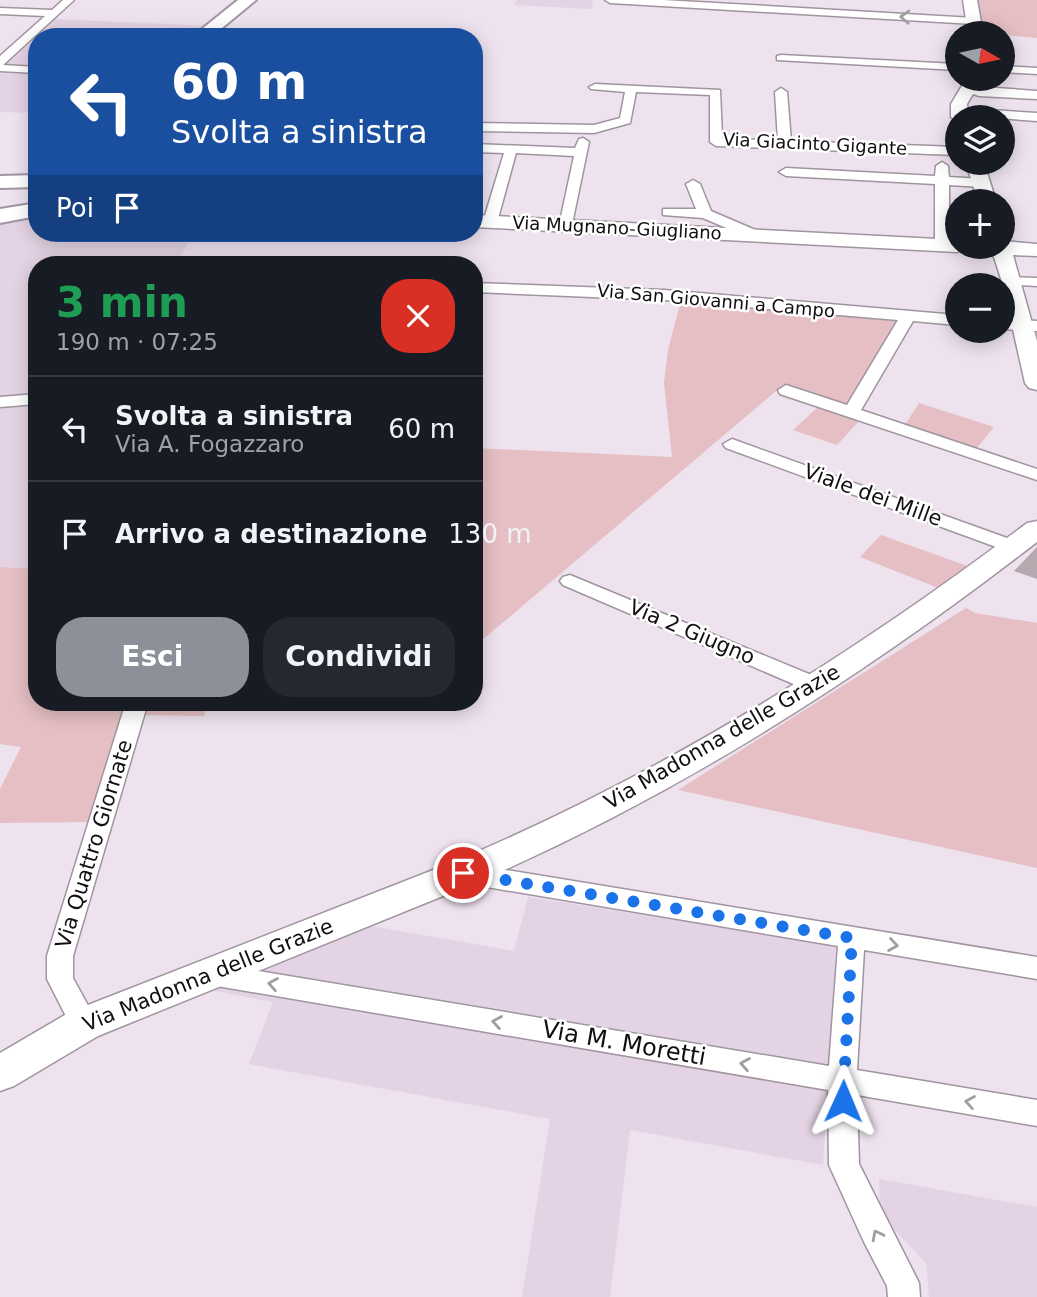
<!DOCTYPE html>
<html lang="it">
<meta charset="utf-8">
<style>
body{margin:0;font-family:"DejaVu Sans",sans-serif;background:#242831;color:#f1f3f6;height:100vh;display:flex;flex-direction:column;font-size:26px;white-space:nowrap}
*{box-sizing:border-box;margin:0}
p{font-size:23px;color:#9ea1a6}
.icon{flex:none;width:38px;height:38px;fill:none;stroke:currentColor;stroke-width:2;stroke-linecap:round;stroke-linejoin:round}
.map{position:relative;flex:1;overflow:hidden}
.sheet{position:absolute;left:28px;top:256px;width:455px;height:455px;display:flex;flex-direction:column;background:#171b24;border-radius:28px;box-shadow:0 4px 18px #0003}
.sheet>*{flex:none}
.top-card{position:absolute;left:28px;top:28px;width:455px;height:214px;border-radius:28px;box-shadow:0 4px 18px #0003;background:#1a4fa0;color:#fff;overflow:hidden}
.needle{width:46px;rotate:99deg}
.controls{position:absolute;left:945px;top:21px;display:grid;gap:14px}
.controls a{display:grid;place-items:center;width:70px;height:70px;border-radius:50%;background:#171b24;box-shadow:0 4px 18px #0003;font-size:35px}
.pin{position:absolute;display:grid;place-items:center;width:60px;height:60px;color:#fff;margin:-30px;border:4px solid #fff;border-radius:50%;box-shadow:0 2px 7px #0007}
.me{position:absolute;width:77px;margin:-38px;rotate:1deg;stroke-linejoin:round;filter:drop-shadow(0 0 5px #0008)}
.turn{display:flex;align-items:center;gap:24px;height:147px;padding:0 28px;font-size:32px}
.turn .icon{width:91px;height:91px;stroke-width:2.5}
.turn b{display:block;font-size:49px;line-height:60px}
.then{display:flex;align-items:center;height:66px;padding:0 28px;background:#0003;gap:14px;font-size:26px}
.round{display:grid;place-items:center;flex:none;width:74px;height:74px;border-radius:28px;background:#242831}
.overview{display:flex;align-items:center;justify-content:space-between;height:119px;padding:0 28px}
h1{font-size:42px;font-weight:700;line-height:52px;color:#1e9e55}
.primary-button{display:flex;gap:14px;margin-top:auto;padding:14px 28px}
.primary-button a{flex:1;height:80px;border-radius:28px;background:#8c9099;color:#fff;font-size:28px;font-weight:700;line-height:80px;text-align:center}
.primary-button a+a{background:#242831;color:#f1f3f6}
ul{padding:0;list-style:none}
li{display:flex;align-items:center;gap:21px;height:105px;padding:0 28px;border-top:2px solid #363941}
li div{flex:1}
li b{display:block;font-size:26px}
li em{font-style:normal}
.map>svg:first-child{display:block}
</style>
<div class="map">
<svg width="1037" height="1297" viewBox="0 0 1037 1297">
<rect width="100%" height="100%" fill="#ede2ee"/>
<path fill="#e4d3e4" d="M517 0H593L591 9 514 5Z
M55 19 209 26 196 37H37V113L0 112V58L16 46H25Z
M37 212V233H173L171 237 191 238 176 264H37V569L0 567V225L12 217Z
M528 897 836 945 823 1165 630 1130 610 1297H522L550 1119 249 1064 273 1002 199 988 360 924 514 951Z
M879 1179 1037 1207V1297H929L926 1263 880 1215Z"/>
<path fill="#e5bfc3" d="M977 0H1037V38L984 33Z
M681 300 899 320 847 407 782 386 474 647V448L672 457 664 383 668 350Z
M919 403 994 427 976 449 905 425Z
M819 406 860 420 837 445 793 430Z
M881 535 970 567 941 589 860 557Z
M0 567 37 569V702L126 709 90 822 0 823V789L21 747 0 744Z
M966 608 975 613 1037 623V868L678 790Z
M145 702H208L204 716 141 715Z"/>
<path fill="#b7a8af" d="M1037 547V579L1014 571Z"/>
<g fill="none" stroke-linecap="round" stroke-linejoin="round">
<g stroke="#9f949f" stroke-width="3">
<path id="street" d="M63 0H74L3 65 37 67V73L0 71V56L45 16 0 14V8L52 10Z
M605 0H663L974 18 979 21 974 24 610 3Z
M781 55 957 64V70L777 60V56Z
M1003 66 1037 68V74L1003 72Z
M595 84 720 90 722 138 778 141 775 92 781 88 787 92 791 141 957 147V155L716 146 710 142V95L636 92 630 123 594 133 474 131V123L594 125 620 118 625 92 591 89 589 87Z
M968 86 1037 91V99L979 96 964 91V87Z
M959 108 1037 113V121L955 115V109Z
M583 138 589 142 571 229 566 230 559 226 574 156 516 153 497 222 495 225H485L483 222 504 153 474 152V144L575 148 579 139Z
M942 162 948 166 949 177 982 179 989 183 982 187 949 185V245L942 249 935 245V184L786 176 779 172 786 168 935 176 936 166Z
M693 180 700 184 711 211 760 232V238H750L703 218 663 215V209H696L686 184Z
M1010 277 1037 278V286L1005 284 1003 281 1005 278Z
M474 283 664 290 957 315V325L913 321 861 410 1037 469V480L780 394 778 390 786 385 847 405 898 320 664 300 474 292Z
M1003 319 1037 321V331L1003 329Z
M37 394V404L0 407V397Z
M732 439 1021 543 1024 547 1021 551H1007L726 448 723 444Z
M570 575 821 679 824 684 821 689 813 691 805 689 563 585 560 581 563 577Z
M126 702H148L73 956V978L98 1024 94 1032 84 1036 74 1032 47 979V956Z
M463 863 1037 957V979L864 950 857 1070 1037 1100V1126L857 1095 859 1164 919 1283 920 1297H888L887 1286 864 1242 829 1165 828 1090 211 985 202 982 198 974 202 966 211 963 829 1066 838 946 463 883 454 880 451 873 454 866Z"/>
</g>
<g stroke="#9f949f" stroke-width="3">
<path id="secondary" d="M963 0H977L983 33H968Z
M966 79H982L967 104 969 117H957V121L951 117V104Z
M966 163H984L996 201H978Z
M474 215 957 240V247H967L957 252 474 227Z
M1003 241 1037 244V256L1013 255 1037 341V390L1029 388 1025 383 1003 285 993 254 975 251 972 247H1003Z
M1037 521V542C864 676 677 796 475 883L98 1036 14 1086 0 1091V1053L70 1012 451 863C657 777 849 658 1027 523Z"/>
</g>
<g stroke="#9f949f" stroke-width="4">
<path id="primary" d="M238 0H256L211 37H192Z
M37 175V187L0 188V176Z
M37 203V216L0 223V209Z"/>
</g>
<use href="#street" fill="#fff" fill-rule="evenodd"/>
<use href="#secondary" fill="#fff" fill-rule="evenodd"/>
<use href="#primary" fill="#fff" fill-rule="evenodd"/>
</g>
<defs><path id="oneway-chevron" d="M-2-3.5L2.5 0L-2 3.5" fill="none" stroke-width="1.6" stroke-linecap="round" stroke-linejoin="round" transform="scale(1.75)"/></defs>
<g stroke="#a09fa0">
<use href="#oneway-chevron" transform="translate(905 17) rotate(-177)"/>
<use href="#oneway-chevron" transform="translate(893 945) rotate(9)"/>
<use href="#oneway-chevron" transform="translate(273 984) rotate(-170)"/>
<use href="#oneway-chevron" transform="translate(497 1022) rotate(-170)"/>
<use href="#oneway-chevron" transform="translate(745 1064) rotate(-170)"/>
<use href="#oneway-chevron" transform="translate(970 1102) rotate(-170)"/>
<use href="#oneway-chevron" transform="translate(877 1235) rotate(-117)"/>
</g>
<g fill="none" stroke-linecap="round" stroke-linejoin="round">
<path stroke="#1a73e8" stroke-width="12" stroke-dasharray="0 21.6" d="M463 873 852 938 843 1101"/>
</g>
<g text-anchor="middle" stroke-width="5" stroke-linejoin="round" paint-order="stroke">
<g font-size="18" fill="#120e12" stroke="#fff">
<text transform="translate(815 144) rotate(3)" y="6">Via Giacinto Gigante</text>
<text transform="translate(617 228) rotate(3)" y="6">Via Mugnano-Giugliano</text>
<text transform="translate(716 301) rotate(5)" y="6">Via San Giovanni a Campo</text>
</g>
<g font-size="21" fill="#120e12" stroke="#fff">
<text transform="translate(873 495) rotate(20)" y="7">Viale dei Mille</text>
<text transform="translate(692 632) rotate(23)" y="7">Via 2 Giugno</text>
<text transform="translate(722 737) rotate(-30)" y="7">Via Madonna delle Grazie</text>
<text transform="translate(94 844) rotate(-73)" y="7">Via Quattro Giornate</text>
<text transform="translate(208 975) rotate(-22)" y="7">Via Madonna delle Grazie</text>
</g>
<g font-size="24" fill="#120e12" stroke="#fff">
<text transform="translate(624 1043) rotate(10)" y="8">Via M. Moretti</text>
</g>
</g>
</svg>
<div class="controls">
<a><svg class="needle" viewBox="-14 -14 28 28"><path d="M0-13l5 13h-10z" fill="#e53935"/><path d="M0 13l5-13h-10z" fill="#9ea1a6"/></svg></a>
<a><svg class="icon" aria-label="layers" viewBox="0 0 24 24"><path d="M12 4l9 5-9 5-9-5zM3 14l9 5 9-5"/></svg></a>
<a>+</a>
<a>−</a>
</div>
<div class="pin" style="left:463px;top:873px;background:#d93025"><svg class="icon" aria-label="arrive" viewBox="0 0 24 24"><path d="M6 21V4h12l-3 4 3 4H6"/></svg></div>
<svg class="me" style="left:843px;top:1101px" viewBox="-20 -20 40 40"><path d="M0-17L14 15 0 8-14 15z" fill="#1a73e8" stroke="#fff" stroke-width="4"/></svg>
<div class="top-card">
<div class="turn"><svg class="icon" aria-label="left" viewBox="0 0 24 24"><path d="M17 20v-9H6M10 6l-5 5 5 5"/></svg><div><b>60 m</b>Svolta a sinistra</div></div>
<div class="then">Poi<svg class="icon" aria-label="arrive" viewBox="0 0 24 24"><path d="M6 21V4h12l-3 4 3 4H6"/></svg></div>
</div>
<section class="sheet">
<div class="overview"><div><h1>3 min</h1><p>190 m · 07:25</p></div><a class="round" style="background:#d93025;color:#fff"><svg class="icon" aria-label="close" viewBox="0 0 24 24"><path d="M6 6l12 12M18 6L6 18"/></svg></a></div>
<ul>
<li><svg class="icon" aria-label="left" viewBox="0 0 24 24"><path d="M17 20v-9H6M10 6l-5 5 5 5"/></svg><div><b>Svolta a sinistra</b><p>Via A. Fogazzaro</p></div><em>60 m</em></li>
<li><svg class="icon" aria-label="arrive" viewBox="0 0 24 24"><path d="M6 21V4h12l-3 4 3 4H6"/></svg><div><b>Arrivo a destinazione</b></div><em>130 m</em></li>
</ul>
<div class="primary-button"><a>Esci</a><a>Condividi</a></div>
</section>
</div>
